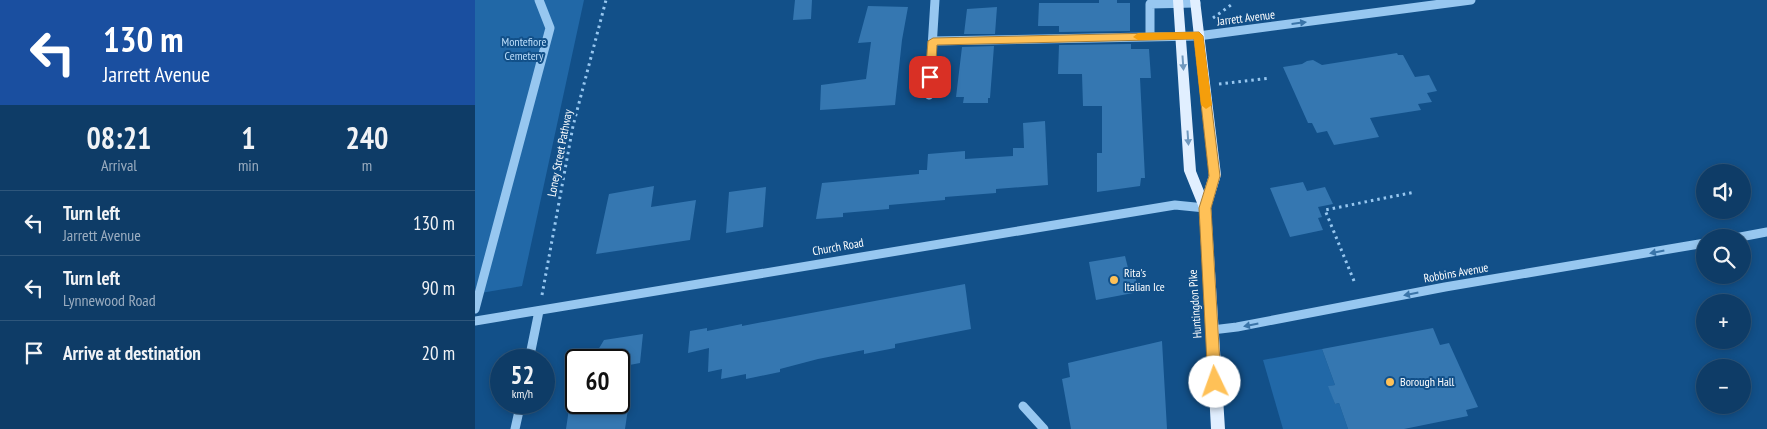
<!DOCTYPE html>
<meta charset="utf-8">
<style>
body{margin:0;font-family:"PT Sans Narrow",sans-serif;background:#17436d;color:#f1f3f6;height:100vh;display:flex;flex-direction:column;font-size:19px;white-space:nowrap}
*{box-sizing:border-box;margin:0}
p{font-size:16px;color:#9badc0}
.icon{flex:none;width:28px;height:28px;fill:none;stroke:currentColor;stroke-width:2;stroke-linecap:round;stroke-linejoin:round}
.map{position:relative;flex:1;overflow:hidden}
.sheet{display:flex;flex-direction:column;background:#0e3c67;width:475px}
.sheet>*{flex:none}
.hud{background:#1a4fa0;color:#fff;overflow:hidden}
.controls{position:absolute;left:1221px;top:164px;display:grid;gap:10px}
.controls a{display:grid;place-items:center;width:55px;height:55px;border-radius:50%;background:#0e3c67;box-shadow:0 2px 8px #0003,0 0 0 1px #2e567b;font-size:25px}
.speed{position:absolute;left:15px;top:349px;display:flex;gap:10px;font-size:25px;font-weight:700;text-align:center}
.speed>*{display:grid;place-content:center;width:65px;height:65px;border-radius:50%;background:#0e3c67;box-shadow:0 2px 8px #0003,0 0 0 1px #2e567b;line-height:1}
.speed small{font-size:12px;font-weight:400}
.speed .limit{border:2px solid #111;border-radius:8px;background:#fff;color:#111}
.pin{position:absolute;display:grid;place-items:center;width:42px;height:42px;color:#fff;margin:-21px;border-radius:10px;box-shadow:0 2px 8px #0006}
.me{position:absolute;width:55px;margin:-28px;rotate:357deg;stroke-linejoin:round;filter:drop-shadow(0 0 4px #0008)}
.turn{display:flex;align-items:center;gap:18px;height:105px;padding:0 20px;font-size:22px}
.turn .icon{width:65px;height:65px;stroke-width:2.5}
.turn b{display:block;font-size:35px;line-height:42px}
.eta{display:flex;justify-content:space-evenly;align-items:center;height:85px;text-align:center}
.eta b{font-size:30px;font-weight:700;line-height:35px}
ul{padding:0;list-style:none}
li{display:flex;align-items:center;gap:15px;height:65px;padding:0 20px;border-top:1px solid #2e567b}
li div{flex:1}
li b{display:block;font-size:19px}
li em{font-style:normal}
main{display:flex;flex:1;min-height:0}
.map>svg:first-child{display:block}
</style>
<main>
<section class="sheet">
<div class="hud">
<div class="turn"><svg class="icon" aria-label="left" viewBox="0 0 24 24"><path d="M17 20v-9H6M10 6l-5 5 5 5"/></svg><div><b>130 m</b>Jarrett Avenue</div></div>
</div>
<div class="eta">
<div><b>08:21</b><p>Arrival</p></div>
<div><b>1</b><p>min</p></div>
<div><b>240</b><p>m</p></div>
</div>
<ul>
<li><svg class="icon" aria-label="left" viewBox="0 0 24 24"><path d="M17 20v-9H6M10 6l-5 5 5 5"/></svg><div><b>Turn left</b><p>Jarrett Avenue</p></div><em>130 m</em></li>
<li><svg class="icon" aria-label="left" viewBox="0 0 24 24"><path d="M17 20v-9H6M10 6l-5 5 5 5"/></svg><div><b>Turn left</b><p>Lynnewood Road</p></div><em>90 m</em></li>
<li><svg class="icon" aria-label="arrive" viewBox="0 0 24 24"><path d="M6 21V4h12l-3 4 3 4H6"/></svg><div><b>Arrive at destination</b></div><em>20 m</em></li>
</ul>
</section>
<div class="map">
<svg width="1292" height="429" viewBox="0 0 1292 429">
<rect width="100%" height="100%" fill="#125089"/>
<path fill="#2168a7" d="M0 0H109L47 286 0 294Z
M847 349 860 385 854 386 860 404 864 403 873 429H808L788 360Z"/>
<path fill="#3577b1" d="M320 0H337L336 19 318 20Z
M624 0H642V3H655V31L584 32V26H563L564 3H624Z
M393 6 433 7 427 40 420 105 345 110 346 85 391 79 396 42 383 43Z
M522 7 520 34H489L492 9Z
M656 44V49H674L676 78H665L670 178H666L665 186 622 192V153H627V106H608L607 74H583L584 45Z
M519 46 515 98H513V103H488L489 97H481L487 47Z
M922 53 923 55H928L940 77 954 75 962 91 952 93 957 102 943 104 946 110 895 118 904 137 859 145 852 131 842 133 837 123H833L808 67 827 64 832 61 838 60 847 65Z
M570 121 573 185 521 189V193L470 197V200L414 205V209L368 213V217L341 219 347 183 444 174V170H452L453 154 490 151V159L538 156V148H549L548 123Z
M828 182 832 191 850 187 858 204 843 207 847 217 843 218 848 230 815 237 795 188Z
M179 186 176 207 221 200 215 240 121 254 134 194Z
M291 187 288 227 251 233 254 192Z
M650 256 654 272 659 274 663 286 658 293 621 300 614 262Z
M490 284 496 329 420 344V348L389 354V350L343 359 305 369V372L271 379V374L246 379 247 369 233 372 234 348 213 353 215 331 232 328V331L267 324V326Z
M958 328 965 345 974 343 1003 407 991 410 993 416 929 429H873L864 403 860 404 853 386 860 385 847 349Z
M168 334 165 363 144 367V360H117L129 340Z
M687 341 692 429H596L587 379 595 377 593 363Z
M95 402H154L150 429H91Z"/>
<g fill="none" stroke-linecap="round" stroke-linejoin="round">
<path stroke="#97c7f0" stroke-width="3" stroke-dasharray="2.5 4" stroke-linecap="butt" d="M738 18 756 5
M744 84 795 78
M879 281 850 210 940 192
M67 295 98 126 131 0"/>
<path stroke="#97c7f0" stroke-width="9" d="M675 37V4L721 3
M458 41 723 36 996 0
M454 95 460 0
M1260 238 1292 232
M0 309 75 28 64 0
M0 321 700 205 730 208
M737 330 762 327 970 287 1230 243
M54 360 64 311
M548 406 569 429
M40 429 46 402"/>
<path fill="#e1efff" fill-rule="evenodd" d="M698 0H708L721 171 729 191 734 175 715 0H725L746 175 736 208 750 429H736L724 208 709 171Z"/>
</g>
<defs><path id="oneway-solid" d="M-6-.8H1V-3.2L6.5 0L1 3.2V.8H-6Z" transform="scale(1.25)"/></defs>
<g fill="#3a74a8">
<use href="#oneway-solid" transform="translate(824 23) rotate(-7)"/>
<use href="#oneway-solid" transform="translate(1182 252) rotate(169)"/>
<use href="#oneway-solid" transform="translate(936 294) rotate(169)"/>
<use href="#oneway-solid" transform="translate(776 325) rotate(169)"/>
</g>
<g fill="#6f98be">
<use href="#oneway-solid" transform="translate(708 63) rotate(86)"/>
<use href="#oneway-solid" transform="translate(713 138) rotate(86)"/>
</g>
<path fill="#ffc157" stroke="#a67d39" d="M724 32 728 36 745 176 736 208 746 382 744 386 740 388 735 386 733 382 724 208 734 176 719 39 462 45 460 77 455 81 450 77 453 41 458 38Z"/>
<path fill="#f59e0b" d="M724 32 728 36 737 105 731 109 726 105 719 39 663 40 658 37 663 33Z"/>
<g fill="#ffc157" stroke="#125089" stroke-width="2">
<circle cx="639" cy="280" r="5"/>
<circle cx="915" cy="382" r="5"/>
</g>
<g text-anchor="middle" stroke-width="4" stroke-linejoin="round" paint-order="stroke">
<g font-size="12" fill="#fff" stroke="#125089">
<text transform="translate(771 18) rotate(-7)" y="4">Jarrett Avenue</text>
<text transform="translate(85 153) rotate(-79)" y="4">Loney Street Pathway</text>
<text transform="translate(363 247) rotate(-10)" y="4">Church Road</text>
<text transform="translate(981 273) rotate(-10)" y="4">Robbins Avenue</text>
<text transform="translate(720 304) rotate(-94)" y="4">Huntingdon Pike</text>
</g>
<g font-size="12" fill="#bedffc" stroke="#125089">
<text x="49" y="46">Montefiore<tspan x="49" dy="14">Cemetery</tspan></text>
</g>
<g font-size="12" fill="#fff" stroke="#125089" text-anchor="start">
<text x="649" y="277">Rita's<tspan x="649" dy="14">Italian Ice</tspan></text>
<text x="925" y="386">Borough Hall</text>
</g>
</g>
</svg>
<div class="controls">
<a><svg class="icon" aria-label="sound" viewBox="0 0 24 24"><path d="M4 9h4l5-4v14l-5-4H4zM17 9q2 3 0 6"/></svg></a>
<a><svg class="icon" aria-label="search" viewBox="0 0 24 24"><circle cx="10" cy="10" r="6"/><path d="M15 15l6 6"/></svg></a>
<a>+</a>
<a>−</a>
</div>
<div class="speed"><div>52<small>km/h</small></div><div class="limit">60</div></div>
<div class="pin" style="left:455px;top:77px;background:#d93025"><svg class="icon" aria-label="arrive" viewBox="0 0 24 24"><path d="M6 21V4h12l-3 4 3 4H6"/></svg></div>
<svg class="me" style="left:740px;top:382px" viewBox="-20 -20 40 40"><circle r="19" fill="#fff"/><path d="M0-13L10 11 0 6-10 11z" fill="#ffc157"/></svg>
</div>
</main>
